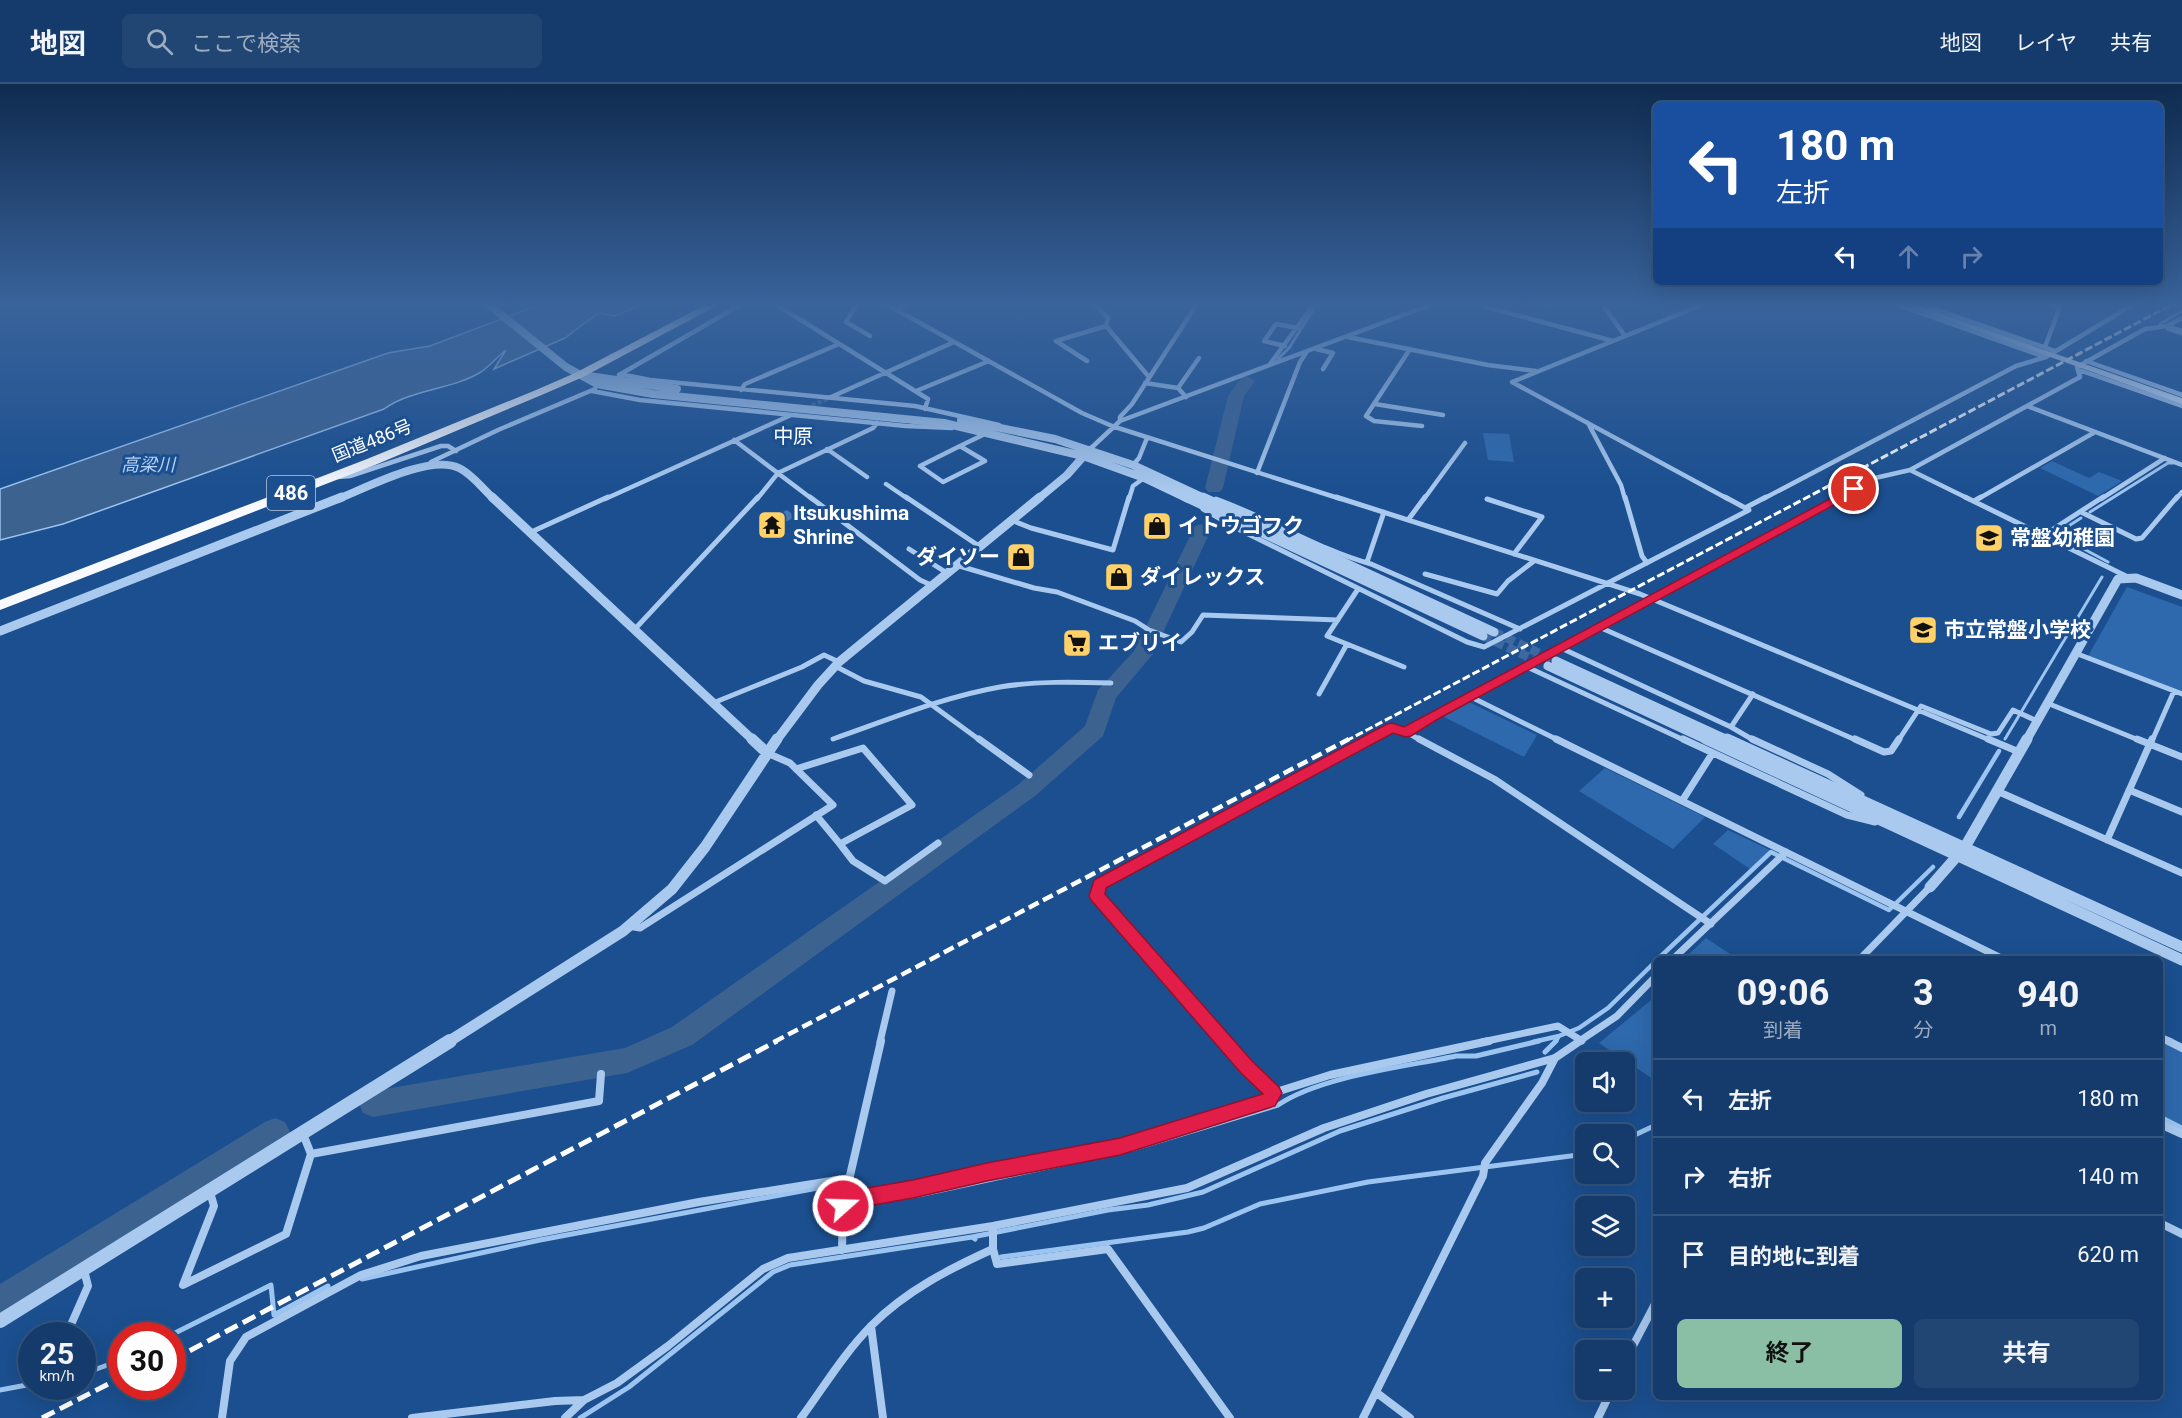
<!DOCTYPE html>
<html lang="ja">
<meta charset="utf-8">
<style>
body{margin:0;font-family:Roboto,"Noto Sans JP",sans-serif;background:#214673;color:#f1f3f6;height:100vh;display:flex;flex-direction:column;font-size:22px;white-space:nowrap}
*{box-sizing:border-box;margin:0}
p{font-size:20px;color:#9dadc1}
.icon{flex:none;width:33px;height:33px;fill:none;stroke:currentColor;stroke-width:2;stroke-linecap:round;stroke-linejoin:round}
.map{position:relative;flex:1;overflow:hidden}
.panel{position:absolute;left:1653px;top:872px;width:510px;height:444px;display:flex;flex-direction:column;background:#143b6b;border-radius:9px;box-shadow:0 6px 24px #0002,0 0 0 2px #33557e}
.panel>*{flex:none}
.top-card{position:absolute;left:1653px;top:18px;width:510px;height:183px;border-radius:9px;box-shadow:0 6px 24px #0002,0 0 0 2px #33557e;background:#1a4fa0;color:#fff;overflow:hidden}
.controls{position:absolute;left:1575px;top:968px;display:grid;gap:12px}
.controls a{display:grid;place-items:center;width:60px;height:60px;border-radius:9px;background:#143b6b;box-shadow:0 6px 24px #0002,0 0 0 2px #33557e;font-size:30px}
.speed{position:absolute;left:18px;top:1238px;display:flex;gap:12px;font-size:30px;font-weight:700;text-align:center}
.speed>*{display:grid;place-content:center;width:78px;height:78px;border-radius:50%;background:#143b6b;box-shadow:0 6px 24px #0002,0 0 0 2px #33557e;line-height:1}
.speed small{font-size:15px;font-weight:400}
.speed .limit{border:9px solid #d22;background:#fff;color:#111}
.pin{position:absolute;display:grid;place-items:center;width:51px;height:51px;color:#fff;margin:-26px;border:3px solid #fff;border-radius:50%;box-shadow:0 2px 6px #0007}
.me{position:absolute;width:66px;margin:-33px;rotate:70deg;stroke-linejoin:round;filter:drop-shadow(0 0 4px #0008)}
.turn{display:flex;align-items:center;gap:21px;height:126px;padding:0 24px;font-size:27px}
.turn .icon{width:78px;height:78px;stroke-width:2.5}
.turn b{display:block;font-size:42px;line-height:51px}
.lanes{display:flex;align-items:center;height:57px;padding:0 24px;background:#0003;justify-content:center;gap:30px;direction:ltr}
.lanes .off{opacity:.35}
.eta{display:flex;justify-content:space-evenly;align-items:center;height:102px;text-align:center}
.eta b{font-size:36px;font-weight:700;line-height:42px}
.action{display:flex;gap:12px;margin-top:auto;padding:12px 24px}
.action a{flex:1;height:69px;border-radius:9px;background:#8abfa5;color:#111;font-size:24px;font-weight:700;line-height:69px;text-align:center}
.action a+a{background:#214673;color:#f1f3f6}
ul{padding:0;list-style:none}
li{display:flex;align-items:center;gap:18px;height:78px;padding:0 24px;border-top:2px solid #33557e}
li div{flex:1}
li b{display:block;font-size:22px}
li em{font-style:normal}
header{display:flex;align-items:center;gap:36px;box-sizing:border-box;height:84px;padding:0 30px;background:#143b6b;border-bottom:2px solid #33557e}
header strong{font-size:28px}
nav{display:flex;gap:33px;margin-inline-start:auto;font-size:21px}
.search{width:420px;height:54px;background:#214673;display:flex;align-items:center;gap:15px;box-sizing:border-box;padding:0 21px;border-radius:9px;color:#9dadc1;font-size:22px}
.map>svg:first-child{display:block}
</style>
<header>
<strong>地図</strong>
<div class="search"><svg class="icon" aria-label="search" viewBox="0 0 24 24"><circle cx="10" cy="10" r="6"/><path d="M15 15l6 6"/></svg>ここで検索</div>
<nav><a>地図</a><a>レイヤ</a><a>共有</a></nav>
</header>
<div class="map">
<svg width="2182" height="1334" viewBox="0 0 2182 1334">
<rect width="100%" height="100%" fill="#1b4f8f"/>
<path fill="#2e69ad" d="M1483 349 1509 350 1514 378 1488 376Z
M2052 377 2089 394 2099 388 2122 397 2098 412 2040 384Z
M2127 503 2182 523V608L2088 572Z
M1469 618 1537 651 1524 673 1442 632Z
M1605 684 1705 733 1673 765 1579 707Z
M1728 746 1770 766 1750 785 1713 760Z
M1706 854 1736 874H1685Z
M1656 912V997L1599 959Z
M2160 957 2182 968V1041L2160 1031Z"/>
<path fill="#3c6290" stroke="#9cc4f0" stroke-width="1.5" d="M541 220H644L615 232 598 229 565 254 494 285 506 266C497 273 490 282 481 288 451 306 412 305 384 325L63 440 0 456V405L388 269 430 262Z"/>
<g fill="none" stroke-linecap="round" stroke-linejoin="round">
<path stroke="#9cc4f0" stroke-width="3" d="M2160 240 2182 227
M2167 245 2182 250
M1278 275 1289 264 1317 220
M2090 428 2168 379H2173
M2081 434 2056 450 2108 478
M2005 655 2102 493"/>
<path stroke="#9cc4f0" stroke-width="4.5" d="M1959 733 1999 667
M1659 874 1771 768 1889 826 1933 783
M1533 958 1559 952
M1555 958 1559 952 1579 944 1608 924 1656 877"/>
<path stroke="#9cc4f0" stroke-width="5" d="M1545 968 1556 957
M2160 1033 2182 1044
M1624 1056 1656 1041
M853 1098 856 1097 854 1109
M852 1120 851 1122 923 1110 1132 1065 1278 1021C1321 992 1404 983 1456 972H1476L1539 957
M972 1153 1108 1126 1148 1121 1203 1108 1340 1047 1443 1014 1537 988
M1001 1173 1188 1148 1204 1144 1260 1120 1368 1098 1586 1070
M362 1195 540 1156 839 1100
M171 1251 271 1201 274 1231 328 1202
M82 1290 122 1276
M0 1306 32 1300
M580 1334 629 1303 773 1188 790 1181 972 1153 975 1155"/>
<path fill="#3c6290" fill-rule="evenodd" d="M1247 292 1255 297 1244 312 1223 404 1220 408H1208L1205 404 1228 312 1241 294Z
M1202 440 1209 442 1211 446 1153 570 1116 614 1103 652 1035 712 692 961 627 989 373 1033 363 1029 359 1020 363 1011 373 1007 625 964 672 943 1019 700 1085 642 1098 606 1134 567 1193 446 1195 442Z
M275 1034 285 1038 290 1048 285 1058 12 1231 0 1235V1200L265 1038Z"/>
</g>
<path fill="#4478b7" d="M787 426 796 433 772 444 763 438Z"/>
<g fill="none" stroke-linecap="round" stroke-linejoin="round">
<path stroke="#3d69a0" stroke-width="4.5" stroke-dasharray="4.5 2" stroke-linecap="butt" d="M794 330 829 314"/>
<path stroke="#3d69a0" stroke-width="9" stroke-dasharray="9 4.5" stroke-linecap="butt" d="M1494 548 1556 577
M1483 552 1548 582"/>
<path stroke="#a9c9ee" stroke-width="4.5" d="M775 220 928 315 925 325
M857 220 846 238 870 252
M886 220 1082 329 1112 342 1341 415
M1094 220 1108 234 1106 242
M1542 220 1552 221
M1602 220 1625 252
M1704 220 1512 298 1728 415
M1895 220 2045 273
M1921 220 2055 267
M2048 220 2059 223
M1486 223 1613 257
M896 226 909 220
M1106 242 1149 293
M2167 242 2182 247
M1348 253 1488 281 1536 287
M1056 257 1106 242
M1056 257 1087 277
M1285 262 1264 257 1276 240 1298 244
M2045 263 2061 220
M1316 265 1333 269 1323 285
M1410 265 1366 332 1374 337 1422 342
M2086 277 2182 311
M1270 280 1314 220
M2079 286 2182 322
M620 290 650 296 915 322 999 341
M619 291 742 220
M1145 299 1178 304 1186 313
M1178 304 1199 274
M741 306 745 300 839 260
M592 307 640 316 906 342 952 344
M916 307 989 277
M831 313 954 258
M1375 320 1443 331
M2027 322 2182 381
M1120 337V333L1132 320 1197 220
M1588 339 1621 401 1625 415
M734 356 812 415
M960 362 985 377 943 398 920 382Z
M960 362 987 349
M827 365 867 393
M1089 366 1120 337 1433 220
M431 378 498 346 595 305
M1133 381 1139 374 1147 354
M1910 386 1969 415
M1257 389 1300 278 1306 269
M338 393 350 392 441 362H448L456 367
M886 400 908 415
M605 415 791 331
M757 415 778 389 873 344 877 339
M1129 415 1133 402 1144 394
M1424 415 1465 359
M1763 415 2016 282 2046 273 2134 220
M1836 415 1875 394 1910 386 2080 293 2077 283 2145 245 2167 242 2182 234
M1978 415 2095 348
M2101 415 2165 374
M2176 415 2182 408"/>
<path stroke="#a9c9ee" stroke-width="5" d="M810 413 920 496 931 501
M906 413 979 462
M1336 413 1640 510 1992 657
M1625 413 1642 472 1647 479
M1965 413 2128 493
M1216 415C1269 434 1317 465 1371 480L1520 545
M1487 415 1542 433 1514 470
M1974 417 1981 413
M1745 424 1766 413
M1203 425 1240 446 1467 558 1484 563 1749 426 1725 413
M2081 428 2136 455 2142 454 2177 413
M1011 436 1031 444 1113 466 1129 413
M1408 436 1425 413
M529 449 608 413
M2044 451 2103 413
M909 465 947 489
M1367 478 1384 428
M956 481 1034 504 1057 508 1135 537 1149 546 1181 558 1192 548 1203 531 1338 536
M1425 490 1497 510 1508 497 1534 477
M1358 505 1327 552 1404 583
M1599 543 1858 657
M634 546 758 413
M1561 564 1731 643 1755 657
M2075 569 2182 610
M835 582 864 597 921 613 981 657
M1525 582 1686 657
M1319 610 1347 560
M1469 612 1560 657
M713 619 802 583 824 571 839 578
M2047 619 2141 657
M1731 643 1753 610
M833 655C888 636 943 613 1000 603 1037 597 1074 598 1111 599
M1368 657 1392 644 1406 648
M1422 657 1406 648 1433 631 1839 413
M1898 657 1921 622 1991 650 1998 649 2013 626 2037 637
M2152 657 2174 607"/>
<path stroke="#a9c9ee" stroke-width="7" d="M979 655 1029 691
M1419 655 1494 695 1711 840
M1556 655 2001 874
M1683 655 1847 731 1875 738
M1752 655 1828 690 1861 711
M1855 655 1884 668 1891 667 1899 655
M1988 655 2019 668
M2137 655 2182 673
M796 685 863 664 912 721 840 760 816 731
M2129 706 2182 728
M1997 707 2182 789
M1682 717 1712 670
M2107 756 2152 655
M840 760 853 777 885 797 938 759
M628 842 640 844 833 721 790 679 767 669
M1674 874 1786 768
M1861 874 1930 803
M2160 953 2171 958
M880 958 892 907
M1225 958 1097 812 1099 800 1371 655
M1482 958 1558 942 1582 957
M1578 958 1617 932 1656 892"/>
<path stroke="#a9c9ee" stroke-width="8" d="M1223 957 1273 1009 1330 991 1489 957
M2168 957 2182 964
M2160 1040 2182 1050
M303 1050 311 1070 599 1017 601 990
M210 1108 214 1122 183 1201 286 1150 311 1070
M844 1117 1120 1063 1269 1016 1273 1009
M2160 1139 2182 1150
M993 1165 997 1180 1108 1165 1230 1334
M842 1166 843 1122 881 957
M871 1242 883 1334
M70 1243 88 1202 84 1186
M1624 1279 1656 1218
M1377 1309 1410 1334
M222 1334 230 1277 246 1253 361 1191 421 1172 699 1118 850 1094
M412 1334 555 1317 584 1316 617 1299 668 1262 763 1185 788 1174 993 1142 1187 1104 1324 1044 1426 1010 1555 974 1580 957
M565 1334 584 1316
M801 1334C824 1303 844 1269 872 1241 906 1207 949 1185 993 1165V1142
M1363 1334 1483 1092 1485 1079 1542 999 1555 974
M1598 1334 1612 1305"/>
<path stroke="#a9c9ee" stroke-width="8" d="M488 220 566 283 597 300 653 310 944 339 1083 372 1144 394 1188 415
M589 292 677 305
M961 336 1055 355 1133 381 1206 415
M338 415C368 403 430 370 459 384 472 390 483 405 494 415
M1038 415 1067 391 1089 366"/>
<path stroke="#a9c9ee" stroke-width="9" d="M492 413 754 657
M1185 413 1483 552
M1203 413 1494 548
M0 547 342 413
M1556 577 1730 657
M1548 582 1709 657
M776 657 818 601 839 578 1040 413
M2026 657 2118 495 2136 494 2182 511"/>
<path stroke="#a9c9ee" stroke-width="11" d="M752 655 767 669
M1706 655 2182 876
M1727 655 2182 863
M1930 803 1965 763 2027 655
M448 958 623 847 672 805 705 763 777 655"/>
<path stroke="#a9c9ee" stroke-width="14" d="M0 1237 450 957"/>
<path fill="#d6e6fa" fill-rule="evenodd" d="M1902 220H1914L2182 314V320Z"/>
<path fill="#f8faff" fill-rule="evenodd" d="M707 220H720L583 293 544 310 375 381 0 526V516L367 375 536 306 575 289Z"/>
<path stroke="#fff" stroke-width="3" stroke-dasharray="8 3" stroke-linecap="butt" d="M1346 657 2173 220"/>
<path stroke="#fff" stroke-width="4.5" stroke-dasharray="11 5" stroke-linecap="butt" d="M774 958 1349 655"/>
<path stroke="#fff" stroke-width="5" stroke-dasharray="14 6" stroke-linecap="butt" d="M172 1276 777 957
M42 1334 122 1293"/>
</g>
<linearGradient id="sky" x2="0" y2="1"><stop stop-color="#0f2b4f"/><stop offset="0.54" stop-color="#39639b"/><stop offset="1" stop-color="#39639b" stop-opacity="0"/></linearGradient>
<rect width="2182" height="407" fill="url(#sky)"/>
<path fill="#e11d48" stroke="#92132f" stroke-width="1.5" d="M1854 402 1858 403V408L1438 635 1411 652 1406 653 1393 649 1106 804 1105 810 1253 978 1279 1003 1282 1009 1275 1022 1120 1071 987 1097 913 1114 851 1125 849 1129 843 1131 836 1129C833 1121 835 1118 838 1110L844 1108 913 1096 987 1079 1120 1054 1263 1010 1241 989 1091 816 1089 812 1094 796 1387 640 1392 639 1404 643Z"/>
<defs>
<g id="temple-square" transform="scale(1.5)"><rect x="-9" y="-9" width="18" height="18" rx="4" fill="#ffd166" stroke="#1b4f8f"/><path d="M0-6L5-2H3V0L6.5 2.5H4V6H1.5V3h-3V6H-4V2.5H-6.5L-3 0V-2H-5Z" fill="#111"/></g>
<g id="shop-square" transform="scale(1.5)"><rect x="-9" y="-9" width="18" height="18" rx="4" fill="#ffd166" stroke="#1b4f8f"/><path d="M-5-2.5h2.3a2.7 3.5 0 0 1 5.4 0H5L5.5 6h-11ZM-1.5-2.5h3a1.5 2.3 0 0 0-3 0Z" fill="#111"/></g>
<g id="school-square" transform="scale(1.5)"><rect x="-9" y="-9" width="18" height="18" rx="4" fill="#ffd166" stroke="#1b4f8f"/><path d="M0-5L7-2L0 1L-7-2ZM-4 1L0 2.5L4 1V4Q0 6-4 4Z" fill="#111"/></g>
<g id="supermarket-square" transform="scale(1.5)"><rect x="-9" y="-9" width="18" height="18" rx="4" fill="#ffd166" stroke="#1b4f8f"/><path d="M-6-5.5h2.5l.6 2H6L4.5 2H-2.5L-4.4-4H-6ZM-1.5 3.2a1.3 1.3 0 1 0 .1 0ZM3 3.2a1.3 1.3 0 1 0 .1 0Z" fill="#111"/></g>
</defs>
<g fill-rule="evenodd">
<use href="#temple-square" x="772" y="441"/>
<use href="#shop-square" x="1157" y="442"/>
<use href="#school-square" x="1989" y="454"/>
<use href="#shop-square" x="1021" y="473"/>
<use href="#shop-square" x="1119" y="493"/>
<use href="#school-square" x="1923" y="546"/>
<use href="#supermarket-square" x="1077" y="559"/>
</g>
<g text-anchor="middle" stroke-width="6" stroke-linejoin="round" paint-order="stroke">
<g font-size="18" fill="#fff" stroke="#1b4f8f">
<text transform="translate(372 357) rotate(-22)" y="6">国道486号</text>
</g>
<g font-size="18" font-style="italic" fill="#b5d3f5" stroke="#1b4f8f">
<text x="148" y="387">高梁川</text>
</g>
<g font-size="20" fill="#fff" stroke="#1b4f8f">
<text x="793" y="359">中原</text>
</g>
<rect fill="#1b4f8f" stroke="#bbcadd" stroke-width="1.5" x="267" y="392" width="48" height="34" rx="4.5"/>
<g font-size="20" font-weight="bold" fill="#fff">
<text x="291" y="416">486</text>
</g>
<g font-size="21" font-weight="bold" fill="#fff" stroke="#1b4f8f" text-anchor="start">
<text x="793" y="436">Itsukushima<tspan x="793" dy="24">Shrine</tspan></text>
<text x="1178" y="449">イトウゴフク</text>
<text x="2010" y="461">常盤幼稚園</text>
<text x="1000" y="480" text-anchor="end">ダイソー</text>
<text x="1140" y="500">ダイレックス</text>
<text x="1944" y="553">市立常盤小学校</text>
<text x="1098" y="566">エブリイ</text>
</g>
</g>
</svg>
<div class="controls">
<a><svg class="icon" aria-label="sound" viewBox="0 0 24 24"><path d="M4 9h4l5-4v14l-5-4H4zM17 9q2 3 0 6"/></svg></a>
<a><svg class="icon" aria-label="search" viewBox="0 0 24 24"><circle cx="10" cy="10" r="6"/><path d="M15 15l6 6"/></svg></a>
<a><svg class="icon" aria-label="layers" viewBox="0 0 24 24"><path d="M12 4l9 5-9 5-9-5zM3 14l9 5 9-5"/></svg></a>
<a>+</a>
<a>−</a>
</div>
<div class="speed"><div>25<small>km/h</small></div><div class="limit">30</div></div>
<div class="pin" style="left:1854px;top:405px;background:#d93025"><svg class="icon" aria-label="arrive" viewBox="0 0 24 24"><path d="M6 21V4h12l-3 4 3 4H6"/></svg></div>
<svg class="me" style="left:843px;top:1122px" viewBox="-20 -20 40 40"><circle r="17" fill="#e11d48" stroke="#fff" stroke-width="3"/><path d="M0-11L8 9 0 5-8 9z" fill="#fff"/></svg>
<div class="top-card">
<div class="turn"><svg class="icon" aria-label="left" viewBox="0 0 24 24"><path d="M17 20v-9H6M10 6l-5 5 5 5"/></svg><div><b>180 m</b>左折</div></div>
<div class="lanes"><svg class="icon" aria-label="left" viewBox="0 0 24 24"><path d="M17 20v-9H6M10 6l-5 5 5 5"/></svg><svg class="icon off" aria-label="ahead" viewBox="0 0 24 24"><path d="M12 20V5M6 11l6-6 6 6"/></svg><svg class="icon off" aria-label="right" viewBox="0 0 24 24"><path d="M7 20v-9h11M14 6l5 5-5 5"/></svg></div>
</div>
<section class="panel">
<div class="eta">
<div><b>09:06</b><p>到着</p></div>
<div><b>3</b><p>分</p></div>
<div><b>940</b><p>m</p></div>
</div>
<ul>
<li><svg class="icon" aria-label="left" viewBox="0 0 24 24"><path d="M17 20v-9H6M10 6l-5 5 5 5"/></svg><div><b>左折</b></div><em>180 m</em></li>
<li><svg class="icon" aria-label="right" viewBox="0 0 24 24"><path d="M7 20v-9h11M14 6l5 5-5 5"/></svg><div><b>右折</b></div><em>140 m</em></li>
<li><svg class="icon" aria-label="arrive" viewBox="0 0 24 24"><path d="M6 21V4h12l-3 4 3 4H6"/></svg><div><b>目的地に到着</b></div><em>620 m</em></li>
</ul>
<div class="action"><a>終了</a><a>共有</a></div>
</section>
</div>
